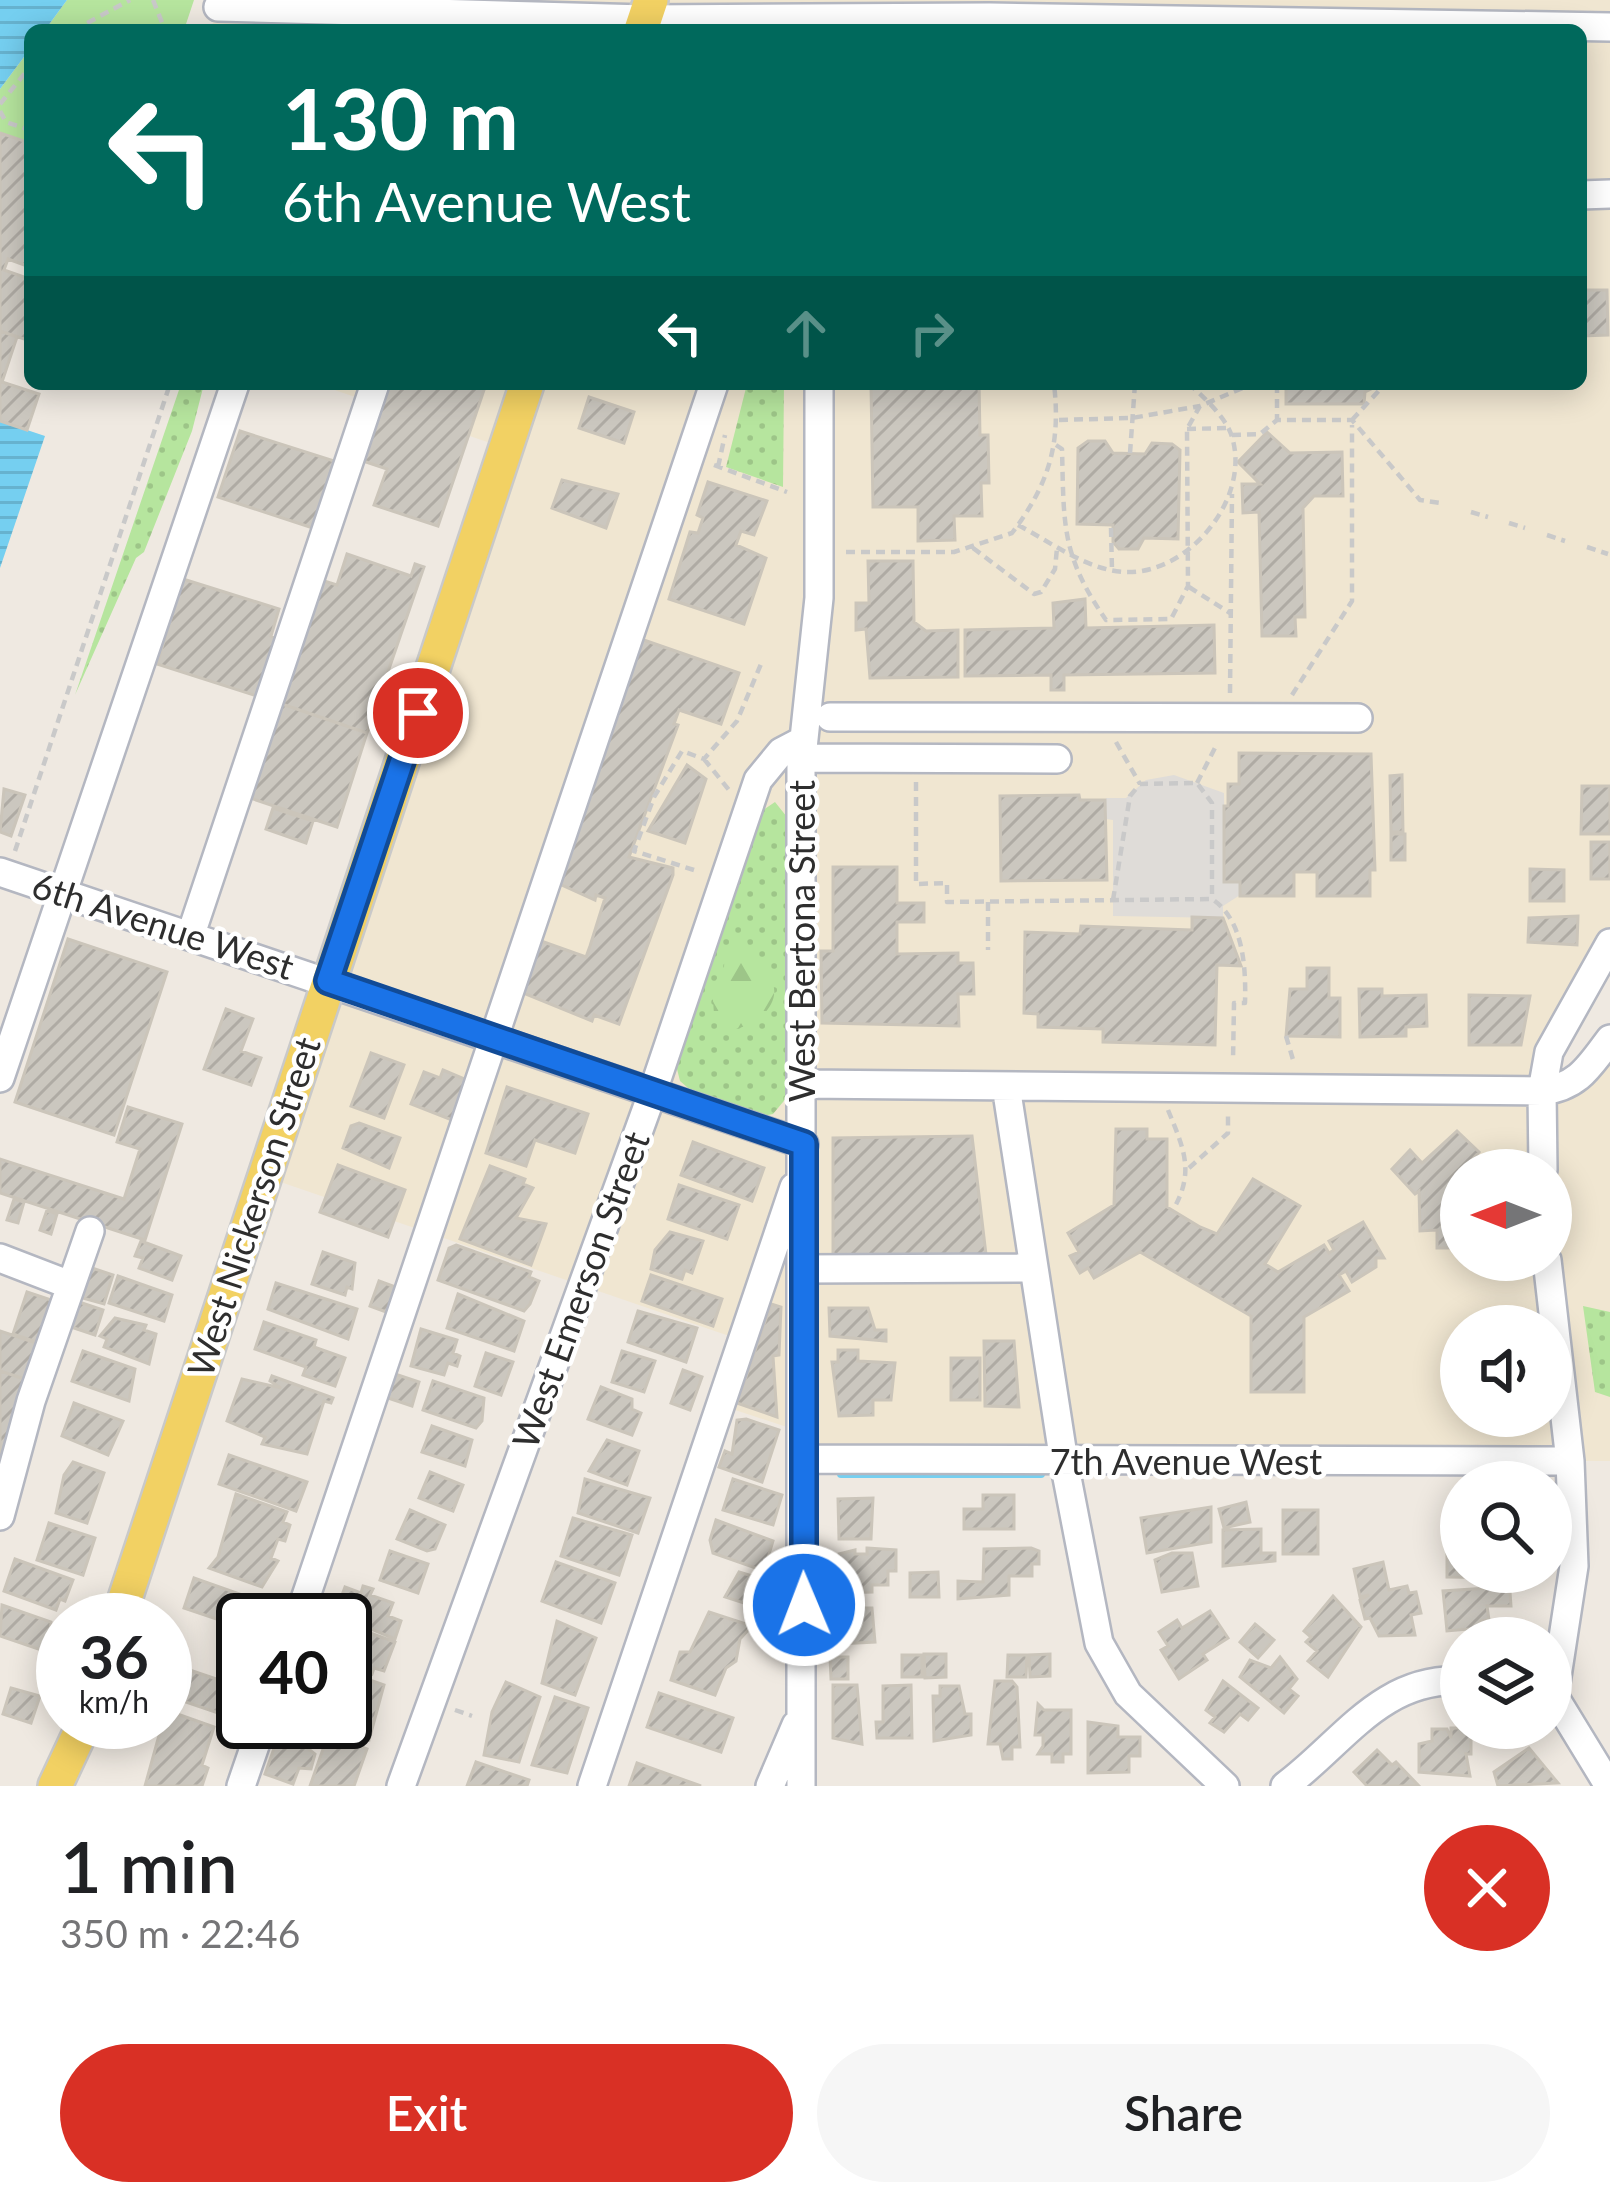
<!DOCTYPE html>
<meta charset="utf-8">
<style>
body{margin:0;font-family:Lato,sans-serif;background:#f6f6f6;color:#202124;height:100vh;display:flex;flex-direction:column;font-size:45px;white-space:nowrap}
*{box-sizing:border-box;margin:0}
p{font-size:39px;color:#757577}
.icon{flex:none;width:66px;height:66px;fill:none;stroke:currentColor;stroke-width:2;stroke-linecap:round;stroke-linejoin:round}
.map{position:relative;height:1786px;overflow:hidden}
.drawer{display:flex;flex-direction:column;background:#fff;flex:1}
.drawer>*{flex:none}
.hud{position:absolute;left:24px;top:24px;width:1563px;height:366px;border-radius:18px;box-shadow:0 6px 30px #0003;background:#00695c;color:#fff;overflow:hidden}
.needle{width:78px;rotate:270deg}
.controls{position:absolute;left:1440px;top:1149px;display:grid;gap:24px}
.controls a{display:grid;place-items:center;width:132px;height:132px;border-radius:50%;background:#fff;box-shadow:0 6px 30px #0003;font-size:60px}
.speed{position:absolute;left:36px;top:1593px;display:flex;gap:24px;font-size:60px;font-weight:700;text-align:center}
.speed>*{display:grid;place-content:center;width:156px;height:156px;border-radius:50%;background:#fff;box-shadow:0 6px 30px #0003;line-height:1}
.speed small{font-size:30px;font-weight:400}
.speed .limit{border:6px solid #111;border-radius:18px;background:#fff;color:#111}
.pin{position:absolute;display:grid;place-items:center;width:102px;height:102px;color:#fff;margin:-51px;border:6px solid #fff;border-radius:50%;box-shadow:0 3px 12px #0007}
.me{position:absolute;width:132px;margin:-66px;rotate:359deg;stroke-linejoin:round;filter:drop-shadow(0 0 9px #0008)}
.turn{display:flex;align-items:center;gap:42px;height:252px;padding:0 60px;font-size:54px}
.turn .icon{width:156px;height:156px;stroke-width:2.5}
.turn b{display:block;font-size:84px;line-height:102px}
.lanes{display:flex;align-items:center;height:114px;padding:0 60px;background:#0003;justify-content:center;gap:60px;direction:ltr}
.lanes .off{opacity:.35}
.round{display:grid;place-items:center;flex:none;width:126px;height:126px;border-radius:63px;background:#f6f6f6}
.summary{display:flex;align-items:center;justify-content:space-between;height:204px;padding:0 60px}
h1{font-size:72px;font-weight:600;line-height:90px}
.action{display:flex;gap:24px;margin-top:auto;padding:24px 60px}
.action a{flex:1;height:138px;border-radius:72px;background:#d93025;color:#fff;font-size:48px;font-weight:600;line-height:138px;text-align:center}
.action a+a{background:#f6f6f6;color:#202124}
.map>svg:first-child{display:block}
</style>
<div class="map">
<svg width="1610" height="1786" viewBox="0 0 1610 1786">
<defs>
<pattern id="grass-dots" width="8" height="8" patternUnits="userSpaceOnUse" patternTransform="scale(3)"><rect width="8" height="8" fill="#b6e59e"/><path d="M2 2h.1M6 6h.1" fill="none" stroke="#9dc588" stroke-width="1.8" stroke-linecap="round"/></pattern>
<pattern id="forest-firs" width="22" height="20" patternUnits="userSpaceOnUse" patternTransform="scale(3)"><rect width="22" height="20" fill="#b6e59e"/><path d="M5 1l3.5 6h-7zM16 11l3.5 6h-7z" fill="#9dc588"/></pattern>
<pattern id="water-rules" width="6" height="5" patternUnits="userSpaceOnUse" patternTransform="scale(3)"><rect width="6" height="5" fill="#75cff0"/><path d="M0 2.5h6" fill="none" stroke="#66b2ce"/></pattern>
<pattern id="building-hatch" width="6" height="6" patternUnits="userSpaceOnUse" patternTransform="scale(3)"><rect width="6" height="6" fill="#cbc7bf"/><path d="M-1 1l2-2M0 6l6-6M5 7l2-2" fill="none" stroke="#afaba4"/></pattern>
</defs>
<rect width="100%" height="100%" fill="#efe9e1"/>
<path fill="#f0e6d1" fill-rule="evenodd" d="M222 0H1610V943L1542 1090 1610 1039V1461L802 1459V1432L720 1405 741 1340 263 1176 505 448 317 384H1581V30H210ZM1461 1170H1551V1260H1461ZM1461 1326H1551V1416H1461Z"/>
<path fill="url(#grass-dots)" d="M181 384H204L192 431 144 552 136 558 75 695Z
M747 384H784L783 487 726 467Z
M775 802 787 817 788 1096 773 1114 763 1116 688 1088 680 1081 676 1065 753 827 760 812Z
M1583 1306 1610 1312V1397L1595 1392Z"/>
<path fill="url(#forest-firs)" d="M739 941 747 942 756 967C794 986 766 1025 734 1029L714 1014 712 987 724 967 725 947Z"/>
<path fill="#b6e59e" d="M67 0H194L184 30H45Z
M30 49V143L0 133V89Z"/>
<path fill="#dfdcd8" d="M1174 775 1224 793 1225 881 1240 882V895L1223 906V918L1113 916V820L1106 819V798H1126L1146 780Z"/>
<path fill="url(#water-rules)" d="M0 0H67L45 30H30V49L0 89Z
M0 331 17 337 2 381 39 394 27 430 45 436 0 568Z"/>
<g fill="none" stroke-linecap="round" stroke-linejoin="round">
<path stroke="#75cff0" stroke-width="8" d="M841 1474H1041"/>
</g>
<path fill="url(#building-hatch)" stroke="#cbc5ba" stroke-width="3" d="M0 133 30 143V267L8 259 4 270 30 279V341L0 331Z
M1581 290H1607L1608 335 1581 336Z
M0 331 17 337 2 382 39 394 27 430 0 421Z
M382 384H486L438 526 374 505 387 469 357 459Z
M871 384H979L980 435H988L989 483H981L982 516H954L955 540 918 541V507H873Z
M1286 384H1375V387L1365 392 1364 404H1286Z
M589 397 634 412 624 443 579 428Z
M240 431 334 461 313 528 218 497Z
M1267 432 1290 453 1342 452 1343 496H1314L1303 508 1305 617H1295L1296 636H1262L1259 512 1243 513 1242 484H1260L1238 462Z
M1088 441H1105L1113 453 1145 454 1152 443 1172 444 1180 450 1178 539 1144 538 1138 549H1119L1113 542V525L1077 524 1078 448Z
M562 480 618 494 606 528 552 508Z
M708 482 767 501 754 535 741 531 736 545 766 558 744 624 669 599 690 532 698 533 703 518 697 515Z
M347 554 411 576 415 564 424 567 367 733 273 701 315 578 337 585Z
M868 561H913L914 622 926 631 958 630V677L870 678 866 629 856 630V603H869Z
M183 579 279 609 271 636 279 639 260 697 157 664Z
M1085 599 1086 628 1214 625 1215 673 1064 675V690H1051V675L965 676V630L1054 628 1053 603Z
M638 638 739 673 721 724 679 710 674 724 678 725 629 857 673 868V875L619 1024 594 1015 592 1021 523 993 541 941 586 957 590 946 605 898 596 895 595 900 555 882Z
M273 701 367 733 337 827 253 799 252 769Z
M1239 753 1371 754 1375 870H1370V896H1317V872H1294V896H1240V882H1224V806H1228V784H1239Z
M687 765 706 779 685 843 648 831Z
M1402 775 1403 832H1391L1390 776Z
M1582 786H1610V834H1581Z
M4 789 25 795 11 836 0 832Z
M1079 795 1080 800H1105L1107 880 1001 881 1000 796Z
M273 808 313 821 306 843 266 829Z
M1391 834H1405V860H1391Z
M1591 842H1610V879H1591Z
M833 867H897V903H924V922H897V954L958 953V963H973L974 994H958L959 1026 822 1023 821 951H833Z
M1530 869 1564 870V901H1530Z
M1578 916 1577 945 1528 942 1529 918Z
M1192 917 1223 918 1241 966 1217 965 1215 1045 1103 1042V1029L1038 1027V1014L1024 1013 1025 932 1080 934 1081 926 1192 930Z
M68 939 167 972 114 1135 15 1102Z
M1307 968H1329V998H1340V1037L1286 1036 1290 989H1307Z
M1359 989H1382V996L1426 995 1427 1026 1406 1027V1036L1360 1037Z
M1469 995 1530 996 1521 1045H1469Z
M226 1009 253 1019 241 1051 261 1058 251 1085 204 1069Z
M371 1053 404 1065 384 1118 351 1106Z
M443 1070 467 1080 452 1120 411 1104 424 1072 440 1078Z
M507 1087 588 1114 575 1153 535 1140 526 1166 486 1153Z
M128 1107 182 1124 145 1240 0 1193V1159L124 1199 140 1149 117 1142Z
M359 1123 400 1138 389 1168 343 1148 351 1126Z
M1116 1129H1147V1139H1167V1207L1200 1227 1217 1234 1253 1179 1300 1206 1265 1264 1278 1272 1324 1245 1329 1253 1334 1250 1329 1241 1363 1222 1384 1258H1376V1267L1352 1282 1346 1271 1339 1275 1349 1291 1304 1317V1392H1251V1316L1140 1252 1094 1278 1088 1268 1080 1273 1070 1256 1079 1252 1068 1233 1114 1205Z
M1457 1131 1479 1152 1457 1176 1461 1248H1437V1230L1420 1231 1419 1191 1415 1194 1392 1169 1410 1150 1422 1163Z
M972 1136 987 1263 833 1261V1138Z
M693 1142 764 1168 752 1201 681 1175Z
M338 1165 405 1190 388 1237 320 1212Z
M490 1166 525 1179 523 1184 533 1188 516 1218 546 1224 531 1265 460 1239Z
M679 1185 739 1205 727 1239 668 1219Z
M14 1199 24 1202 18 1223 7 1220Z
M47 1210 57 1214 51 1234 40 1230Z
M670 1232 703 1241 692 1273 685 1270 682 1279 651 1269 655 1250Z
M141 1241 181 1256 172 1280 139 1268 143 1258 135 1256Z
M456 1245 531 1272 529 1277 539 1281 530 1304 524 1311 438 1280 449 1248Z
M323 1252 355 1263 352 1289 347 1287 345 1295 312 1284Z
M89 1267 113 1275 104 1304 79 1297Z
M651 1275 722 1299 713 1326 642 1301Z
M118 1276 172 1295 164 1321 109 1303Z
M379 1281 398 1288 389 1313 370 1306Z
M276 1283 357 1309 348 1339 268 1309Z
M27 1292 57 1302 42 1344 13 1334Z
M458 1294 524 1321 514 1351 447 1328Z
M79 1302 103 1310 95 1335 71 1327Z
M771 1304 781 1307 779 1355 773 1356 777 1417 737 1403Z
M829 1308H868L875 1330H886V1341L830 1336Z
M638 1311 697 1328 686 1362 628 1342Z
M115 1318 146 1325 144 1330 156 1334 149 1364 104 1347 107 1339 100 1336Z
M264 1322 316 1340 314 1347 345 1358 335 1386 303 1375 306 1367 255 1349Z
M421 1329 457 1340 453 1353 460 1356 457 1366 448 1363 444 1375 411 1366Z
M0 1331 36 1343 25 1379 0 1371Z
M984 1341H1014L1019 1407 985 1406Z
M838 1350H858V1361L895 1363 891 1400H873V1415L839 1416 832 1362H838Z
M83 1351 135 1369 129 1401 72 1381Z
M622 1351 655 1361 644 1392 612 1382Z
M486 1353 513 1362 501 1395 475 1386Z
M951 1358H980V1400H951Z
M683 1370 702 1377 690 1410 671 1403Z
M0 1371 30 1381 2 1462H0Z
M395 1374 419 1382 412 1406 388 1398Z
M272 1376 333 1398 331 1403 324 1401 307 1454 262 1444 265 1437 227 1421 242 1379 281 1388 270 1381Z
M433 1381 484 1398 482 1421 476 1428 423 1410Z
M601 1387 632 1399V1409L641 1413 632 1435 588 1419Z
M74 1403 123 1421 108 1455 62 1436Z
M746 1419 779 1430 762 1482 719 1467 725 1451 732 1454 737 1420Z
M432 1426 472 1440 465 1466 422 1452Z
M607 1440 639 1451 627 1485 589 1471Z
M229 1455 307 1482 296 1511 219 1484Z
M73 1462 104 1473 87 1523 56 1513 64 1475Z
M430 1472 463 1485 453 1511 419 1498Z
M585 1479 650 1498 638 1533 578 1513Z
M733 1479 782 1495 773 1525 723 1510Z
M236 1494 287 1512 283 1522 290 1525 285 1541 278 1539 271 1558 278 1561 262 1587 209 1568 218 1557Z
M983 1495H1014V1529H964V1509H983Z
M873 1498 871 1539H839L838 1499Z
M1246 1502 1250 1522 1224 1528 1219 1509Z
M1211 1507V1542L1147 1553 1141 1518Z
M410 1510 445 1525 435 1549 427 1551 397 1539Z
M1283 1510H1318V1554H1283Z
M573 1518 632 1535 619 1575 561 1556Z
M716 1520 773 1541 764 1571 713 1553 710 1540Z
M49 1523 95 1538 83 1575 37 1560Z
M1261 1529V1553H1275V1561L1223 1566V1530Z
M867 1548 896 1550V1571H888V1585H872V1592L839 1593V1554L855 1550V1554H867Z
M1031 1548 1039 1551V1564H1032V1576H1009V1595L958 1599V1581L983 1582 984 1549Z
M1458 1548 1461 1572H1527V1578L1447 1577V1550Z
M390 1551 428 1564 418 1593 380 1580Z
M1172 1553H1192L1198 1586 1162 1592 1155 1560Z
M15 1559 73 1580 65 1601 60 1599 56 1610 4 1591Z
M556 1562 615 1583 601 1623 542 1601Z
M1383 1562 1389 1590 1407 1586 1409 1593 1416 1592 1421 1613 1411 1615 1415 1635 1379 1636 1370 1618 1365 1619 1360 1600 1369 1595 1360 1597 1354 1569Z
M739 1572 778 1584 769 1611 725 1597Z
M938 1572 939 1597H910V1573Z
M194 1578 271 1605 266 1620H243V1628L184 1608Z
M363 1586 373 1589 370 1595 393 1603 388 1616 401 1621 395 1639 335 1614 345 1587 361 1593Z
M1488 1588 1510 1592 1511 1606H1487L1489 1620 1481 1621 1482 1628 1447 1631 1443 1591Z
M1333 1596 1361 1627 1328 1677 1308 1661 1317 1651 1306 1642 1311 1637 1304 1631Z
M2 1605 51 1622 50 1643 45 1641 41 1650 0 1636Z
M839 1608H872L875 1642 839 1644Z
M1210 1611 1228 1638 1203 1654 1207 1660 1179 1679 1161 1650 1168 1646 1159 1632 1177 1620 1182 1628Z
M709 1612 752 1626 740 1639 736 1661 726 1668 715 1695 671 1680 680 1652H690Z
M557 1621 596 1638 575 1695 542 1683Z
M345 1624 395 1642 384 1671 374 1668 372 1674 345 1658Z
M1255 1624 1274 1640 1258 1658 1240 1642Z
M229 1632 243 1636V1677L218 1666Z
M924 1654H946V1677L925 1678Z
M1050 1654V1676L1030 1677 1029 1655Z
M902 1655H922V1677H902Z
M1008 1655H1027L1026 1677H1007Z
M830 1657H848V1679H831Z
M1280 1657 1297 1679 1289 1689 1298 1696 1284 1713 1240 1677 1250 1660 1271 1668Z
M169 1663 243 1688 236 1719 165 1695Z
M364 1678 384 1685 369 1740 329 1727 331 1722H345V1682L361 1687Z
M995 1681H1012L1017 1687 1020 1747H1012V1759H1003L1000 1744H988Z
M1223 1681 1258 1708 1248 1720 1240 1714 1224 1732 1210 1723 1215 1717 1206 1710Z
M506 1682 540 1697 519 1762 484 1755 492 1712Z
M833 1685H857L862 1744 833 1738Z
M911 1685 912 1738H877L876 1722H883V1686Z
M940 1686H959L965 1714H971V1735L934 1741 933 1696H940Z
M11 1688 40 1696 31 1723 3 1714Z
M659 1693 733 1718 721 1752 647 1727Z
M555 1697 588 1708 567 1773 532 1765Z
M1038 1704 1044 1710H1071V1754H1063V1762H1052V1754H1038L1043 1746V1735H1035Z
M166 1710 214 1727 202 1765 208 1768 202 1786H145Z
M291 1722 311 1729 306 1747 315 1754 311 1769 299 1768 293 1784 265 1774 279 1734 286 1736Z
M1088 1722 1118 1726V1737H1140V1756H1129V1772L1088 1773Z
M1451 1728H1471V1754H1466L1470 1776 1419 1772V1744L1432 1741V1729H1447L1451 1738Z
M328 1735 367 1749 354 1786H310Z
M1529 1748 1558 1783 1498 1786 1494 1772Z
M1377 1750 1392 1765 1396 1762 1419 1786H1367L1354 1772Z
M476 1762 529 1780 527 1786H467Z
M637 1763 701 1786H629Z"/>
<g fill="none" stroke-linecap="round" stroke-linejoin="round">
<g stroke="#b4b7c1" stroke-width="32">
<path id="minor" d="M218 7 645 19 990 17 1610 27
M1581 195 1610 194
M830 717 1358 718
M801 758 1057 759
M0 872 804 1144
M191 934 375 384
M0 1078 235 384
M803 1084 1542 1091 1549 1052 1610 943
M1006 1086 1064 1462 1099 1643 1128 1694 1225 1786
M1543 1170 1542 1091C1578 1087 1589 1067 1610 1039
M0 1258 70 1285
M1547 1260 1570 1461 1574 1566 1554 1696 1609 1786
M802 1269 1032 1268
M802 1459 1570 1461
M0 1516 31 1401 90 1231
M298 1620 714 384
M241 1786 263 1722
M401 1786 652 1094 758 780 781 752 802 741
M592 1786 794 1187
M770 1786 796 1725
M801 1786V767L819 598V384
M1285 1786C1342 1744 1381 1677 1461 1681"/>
</g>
<g stroke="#c9c9c9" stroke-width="38">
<path id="major" d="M641 30 651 0
M118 1620 527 384
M55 1786 85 1722"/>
</g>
<path stroke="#c9c9c9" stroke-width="4.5" stroke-dasharray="9 6" stroke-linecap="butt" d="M153 0 165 30
M74 30 130 0
M0 104 30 67
M0 111 6 122 30 130
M1038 384H1058
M1277 384V420
M1059 420 1132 418 1200 406
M1352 420 1385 384
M1187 429 1227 428
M1232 435 1260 434 1277 420H1352L1420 500 1440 503
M1056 445 1062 449C1064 525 1061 555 1106 620L1171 619 1188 586 1187 429 1200 406 1252 384
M1130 453 1135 384
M714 465 787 492
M718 467 725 435
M1471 512 1488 517
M1509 523 1525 528
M1018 525C1051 542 1089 572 1128 572 1190 573 1253 496 1231 434 1225 417 1203 396 1189 384
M1111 528 1112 570
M1547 535 1565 541
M1587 547 1608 554
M973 548 1034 594 1041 592 1055 569 1057 548
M846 552H954L1012 533C1049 484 1061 444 1054 384
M1189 587 1230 613
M1230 693 1232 494
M1292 695 1352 601V425
M1116 742 1140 784
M704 759 729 790
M916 782V884L947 883V902L1212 899C1244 920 1246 969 1245 1003H1234L1233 1061
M1197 783 1217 744
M15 851 170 384
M694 870 634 851 654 797 682 751 704 759 737 721 761 664
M1113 900 1130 796 1140 784 1197 783 1212 803V899
M988 902V950
M1286 1036 1294 1063
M1168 1110C1184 1149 1195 1172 1173 1210
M1189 1168 1228 1133V1113
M455 1710 472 1716"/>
<use href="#minor" stroke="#fff" stroke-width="27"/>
<use href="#major" stroke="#f2d163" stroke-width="33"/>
</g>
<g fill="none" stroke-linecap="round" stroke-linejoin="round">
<g stroke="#114b97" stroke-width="30">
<path id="route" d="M418 713 328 981 804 1144V1605"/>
</g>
<use href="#route" stroke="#1a73e8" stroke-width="21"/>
</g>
<g text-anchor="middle" stroke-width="9" stroke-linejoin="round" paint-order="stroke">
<g font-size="36" fill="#2e2e2e" stroke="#fff">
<text transform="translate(163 926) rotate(18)" y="13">6th Avenue West</text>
<text transform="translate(802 941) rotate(-90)" y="13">West Bertona Street</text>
<text transform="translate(254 1207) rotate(-72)" y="13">West Nickerson Street</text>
<text transform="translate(581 1290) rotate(-70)" y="13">West Emerson Street</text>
<text x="1186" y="1475">7th Avenue West</text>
</g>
</g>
</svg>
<div class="controls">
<a><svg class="needle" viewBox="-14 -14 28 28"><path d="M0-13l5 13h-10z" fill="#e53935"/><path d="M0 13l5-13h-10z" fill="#757577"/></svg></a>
<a><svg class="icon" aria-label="sound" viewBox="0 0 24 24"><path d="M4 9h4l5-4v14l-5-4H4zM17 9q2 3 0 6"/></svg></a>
<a><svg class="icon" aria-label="search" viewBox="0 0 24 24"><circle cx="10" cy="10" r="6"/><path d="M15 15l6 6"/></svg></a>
<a><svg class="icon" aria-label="layers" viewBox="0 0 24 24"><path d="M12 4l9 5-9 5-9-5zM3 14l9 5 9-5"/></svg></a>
</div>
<div class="speed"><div>36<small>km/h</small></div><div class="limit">40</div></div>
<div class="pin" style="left:418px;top:713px;background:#d93025"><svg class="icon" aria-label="arrive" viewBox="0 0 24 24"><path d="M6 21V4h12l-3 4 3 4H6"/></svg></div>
<svg class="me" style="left:804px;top:1605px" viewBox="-20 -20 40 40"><circle r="17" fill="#1a73e8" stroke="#fff" stroke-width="3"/><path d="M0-11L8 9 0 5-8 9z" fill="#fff"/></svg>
<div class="hud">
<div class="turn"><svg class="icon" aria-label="left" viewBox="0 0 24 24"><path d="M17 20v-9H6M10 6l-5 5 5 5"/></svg><div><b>130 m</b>6th Avenue West</div></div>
<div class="lanes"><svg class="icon" aria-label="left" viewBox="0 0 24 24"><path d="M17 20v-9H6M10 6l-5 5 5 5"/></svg><svg class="icon off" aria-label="ahead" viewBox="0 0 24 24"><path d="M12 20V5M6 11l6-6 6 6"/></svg><svg class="icon off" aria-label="right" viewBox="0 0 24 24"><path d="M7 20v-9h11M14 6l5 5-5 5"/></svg></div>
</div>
</div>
<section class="drawer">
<div class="summary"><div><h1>1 min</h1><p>350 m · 22:46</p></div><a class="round" style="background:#d93025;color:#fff"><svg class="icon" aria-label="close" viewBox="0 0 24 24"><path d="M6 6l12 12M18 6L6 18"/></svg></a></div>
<div class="action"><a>Exit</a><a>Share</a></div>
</section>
